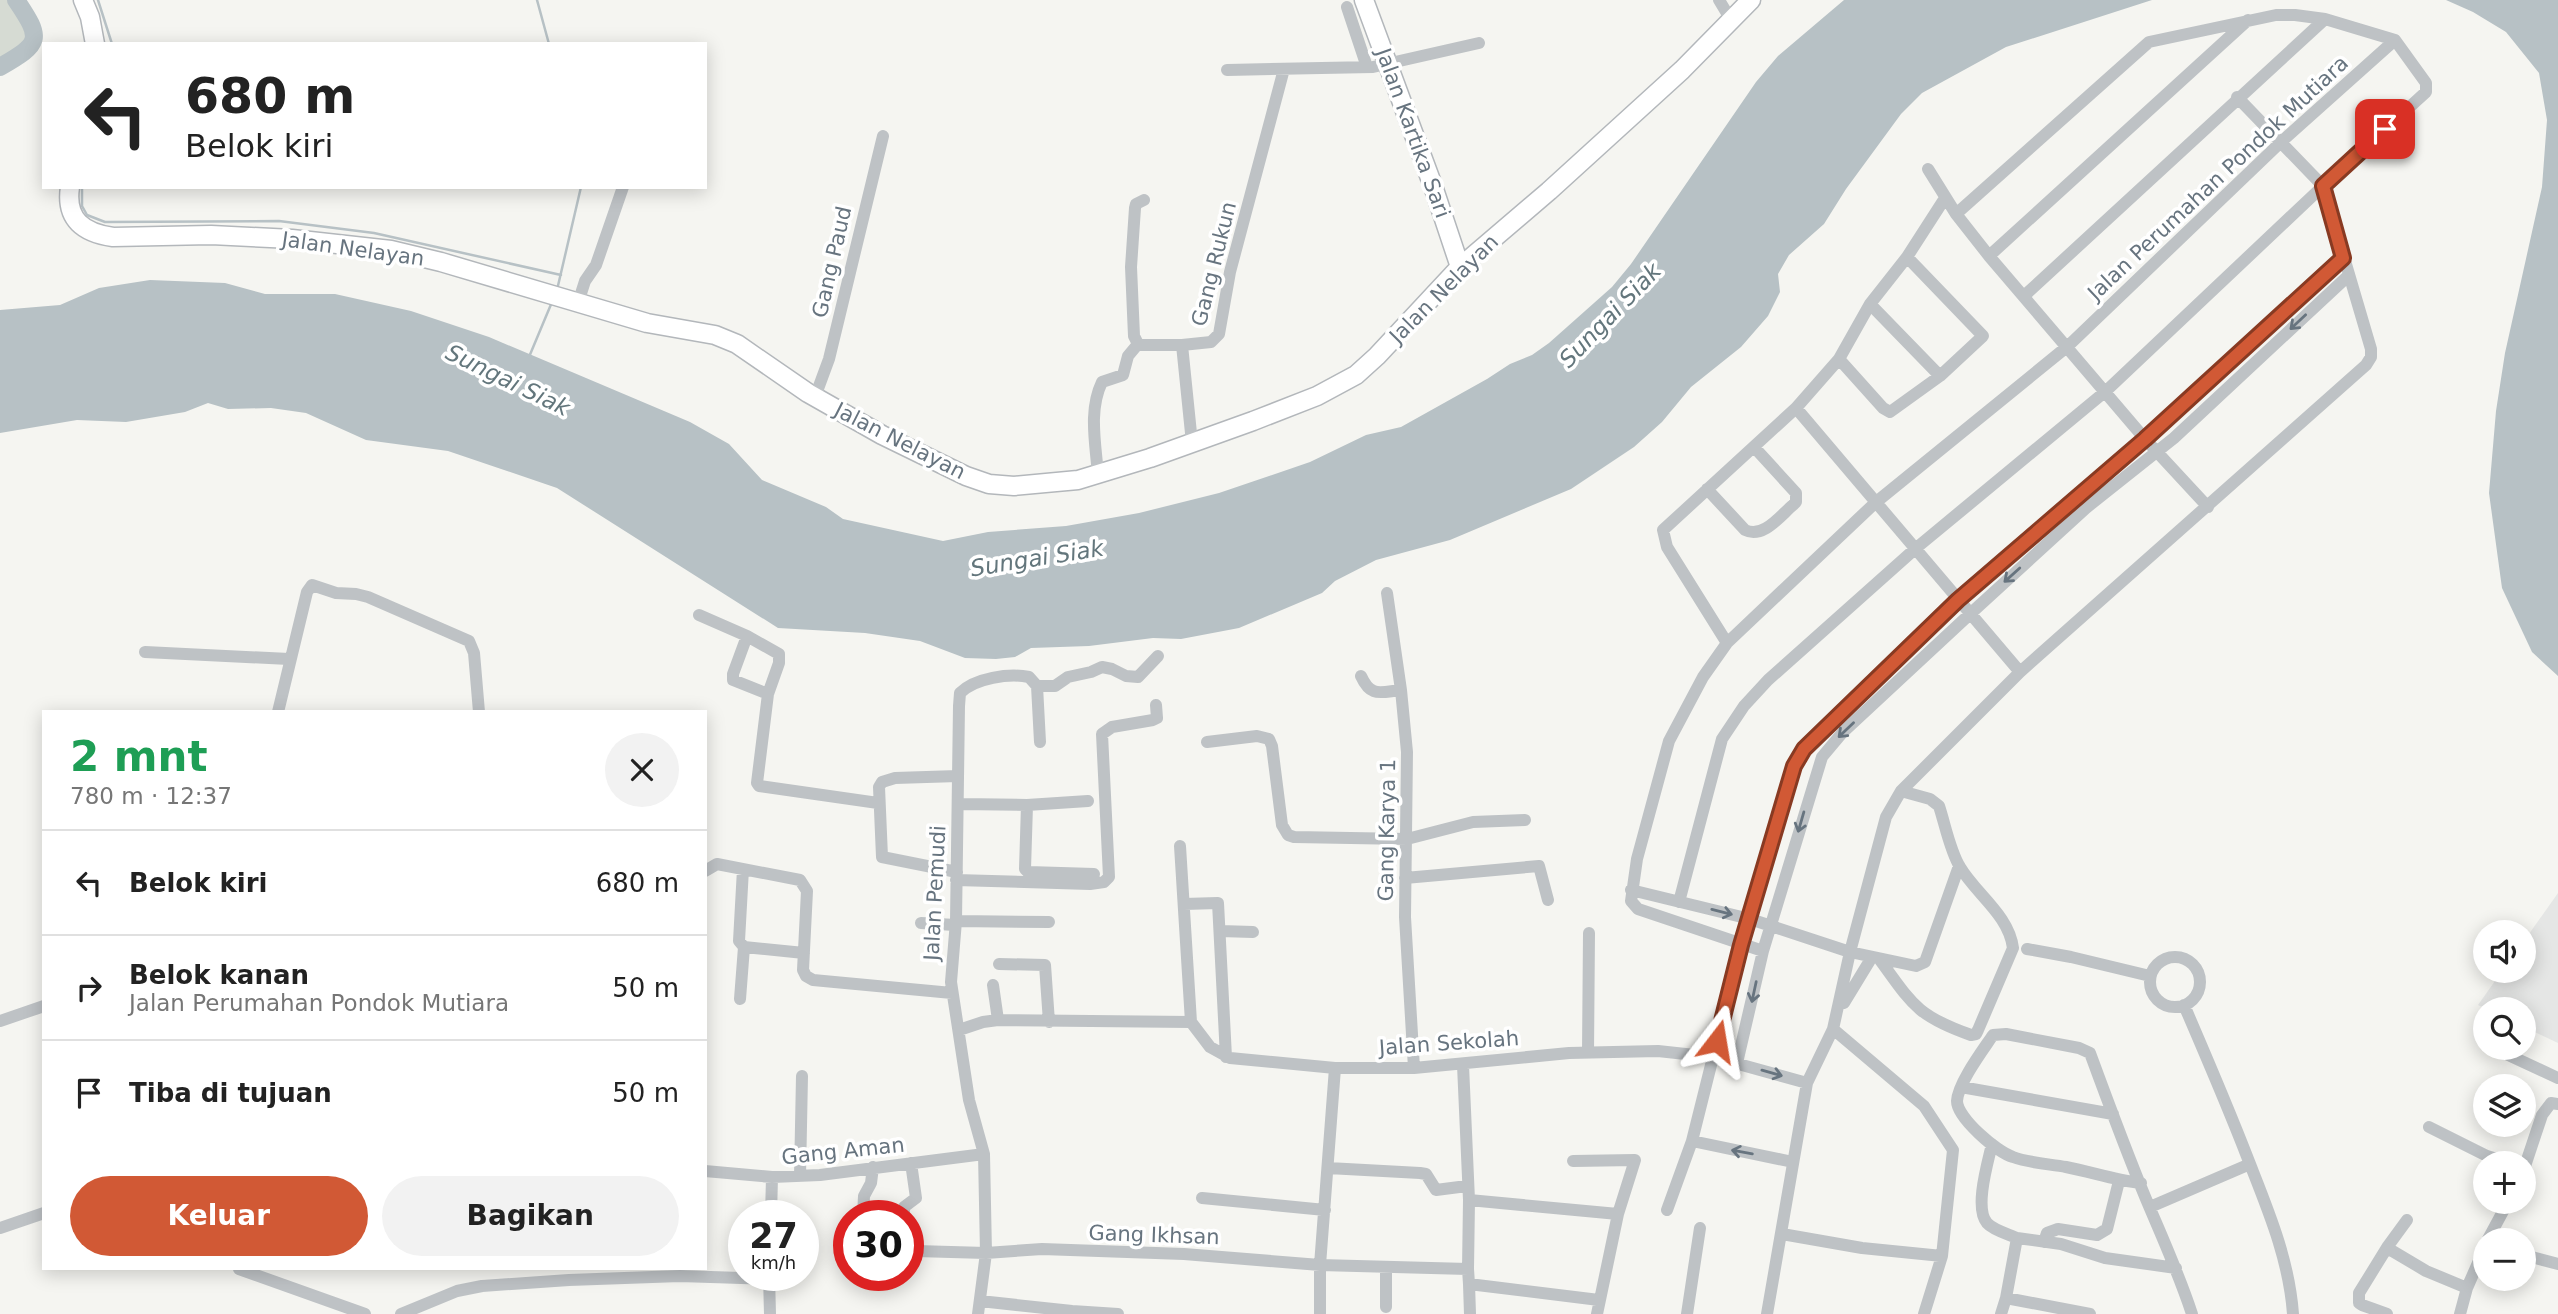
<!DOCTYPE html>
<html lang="id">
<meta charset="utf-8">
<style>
body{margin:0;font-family:"DejaVu Sans",sans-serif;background:#f2f2f2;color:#222;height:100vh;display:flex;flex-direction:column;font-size:26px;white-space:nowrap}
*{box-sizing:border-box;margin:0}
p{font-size:23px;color:#767676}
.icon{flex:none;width:38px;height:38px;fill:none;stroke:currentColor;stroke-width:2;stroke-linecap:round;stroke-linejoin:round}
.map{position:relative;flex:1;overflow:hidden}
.sheet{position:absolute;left:42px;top:710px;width:665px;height:560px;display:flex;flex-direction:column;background:#fff;border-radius:0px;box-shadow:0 4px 18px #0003}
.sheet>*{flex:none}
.top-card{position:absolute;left:42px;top:42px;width:665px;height:147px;border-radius:0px;box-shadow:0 4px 18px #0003;background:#fff;color:#222;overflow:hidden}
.buttons{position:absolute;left:2473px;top:920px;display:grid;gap:14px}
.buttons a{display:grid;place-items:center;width:63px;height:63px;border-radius:50%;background:#fff;box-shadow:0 4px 18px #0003;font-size:35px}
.speed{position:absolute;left:728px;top:1200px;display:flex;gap:14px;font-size:35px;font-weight:700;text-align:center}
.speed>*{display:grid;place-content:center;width:91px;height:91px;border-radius:50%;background:#fff;box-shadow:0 4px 18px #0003;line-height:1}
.speed small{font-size:18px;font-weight:400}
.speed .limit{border:10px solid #d22;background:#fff;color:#111}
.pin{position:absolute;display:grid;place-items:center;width:60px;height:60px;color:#fff;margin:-30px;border-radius:14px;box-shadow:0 4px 10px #0006}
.me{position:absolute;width:77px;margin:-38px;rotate:14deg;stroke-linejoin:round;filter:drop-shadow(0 0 5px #0008)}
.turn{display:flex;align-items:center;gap:24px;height:147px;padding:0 28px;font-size:32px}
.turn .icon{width:91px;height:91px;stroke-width:2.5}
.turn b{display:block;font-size:49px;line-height:60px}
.round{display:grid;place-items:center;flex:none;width:74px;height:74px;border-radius:37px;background:#f2f2f2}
.headline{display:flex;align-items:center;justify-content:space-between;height:119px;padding:0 28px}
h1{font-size:42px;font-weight:800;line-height:52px;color:#1e9e55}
.button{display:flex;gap:14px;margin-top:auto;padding:14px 28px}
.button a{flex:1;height:80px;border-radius:42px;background:#d15935;color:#fff;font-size:28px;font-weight:800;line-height:80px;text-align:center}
.button a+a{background:#f2f2f2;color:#222}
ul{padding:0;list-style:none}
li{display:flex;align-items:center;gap:21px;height:105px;padding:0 28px;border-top:2px solid #e0e0e0}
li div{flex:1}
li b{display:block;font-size:26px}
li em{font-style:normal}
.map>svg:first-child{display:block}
</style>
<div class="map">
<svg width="2558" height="1314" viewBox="0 0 2558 1314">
<rect width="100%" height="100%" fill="#f5f5f1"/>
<path fill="#e5e6e5" d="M2558 893V1043L2524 1027V1010H2488L2478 1005 2502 971H2524V941Z"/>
<path fill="#d6dbd3" d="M0 0H16C43 40 41 43 0 67Z"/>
<path fill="#b7c1c5" d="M1844 0H2152L2006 47 1922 93 1901 114 1846 189 1824 224 1789 255 1778 274 1780 292 1768 316 1741 347 1691 387 1662 422 1634 447 1571 489 1450 540 1376 560 1335 581 1322 593 1239 628 1181 639 1153 638 1089 646 1031 648 1015 657 996 659 965 658 920 641 865 633 778 628 557 488 448 451 366 440 306 413 271 408 228 409 208 403 185 412 126 422 77 420 0 433V310L60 305 99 288 150 280 225 283 265 294H335L411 311 489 337 690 422 729 444 762 480 826 507 843 519 943 541 988 532 1066 526 1139 513 1219 493 1310 462 1366 435 1401 427 1487 379 1510 364 1532 355 1549 343 1612 287 1631 264 1756 82 1778 56Z
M2446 0H2558V676L2532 652 2502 588 2489 493 2496 411 2505 353 2542 187 2547 120 2539 73 2506 32 2473 12Z"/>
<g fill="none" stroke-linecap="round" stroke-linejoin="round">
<path stroke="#b7c1c5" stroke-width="2.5" d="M98 0 112 44
M537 0 549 44
M82 187V206L87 215 105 222 279 221 374 233 561 275
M557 290 581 187
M529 357 552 302"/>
<path stroke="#b7c1c5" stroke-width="18" d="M0 67C41 43 43 40 16 0"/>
<g stroke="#b3b7bb" stroke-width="21">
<path id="secondary" d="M83 0 90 17 95 44
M1364 0 1433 186 1460 267
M70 187C65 220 84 233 113 237L211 235 292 239 391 250 441 262 647 323 715 335 737 344 808 393 882 435 966 476 989 484 1014 486 1078 480 1150 458 1253 421 1317 396 1356 375 1377 356 1460 267 1549 191 1682 70 1751 0"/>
</g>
<path stroke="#bec2c5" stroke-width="12" d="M1719 0 1731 20
M1347 7 1367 67
M1227 70 1373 67 1479 43
M1928 169 1956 214 1989 256 2145 439 2208 507
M1144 200 1136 204 1135 208 1131 267 1134 336 1138 344 1141 345H1182
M1989 256 2248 20
M1907 257 1945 198
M2024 296 2325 19
M578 303 585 281 596 265 623 187
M1870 304 1940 376
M815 397 829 359 883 136
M1796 408 2020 672
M1192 443 1182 345 1211 342 1219 334 1230 272 1284 69
M1098 476C1096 445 1088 411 1102 382L1123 375 1128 356 1138 344
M1707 489 1745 530C1763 539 1780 516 1793 505L1796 502V493L1754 447
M1387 593 1401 690 1407 752 1405 917 1414 1068
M699 615 747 636 779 654V663L768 694 757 783 759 786 878 803
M747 636 733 674V680L768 694
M1727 643 1667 547 1663 530 1796 408 1839 359 1870 304 1907 257 1983 336 1940 376 1890 412 1883 408 1839 359
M145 652 289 659
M1361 676C1371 698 1380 692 1401 690
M1037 686H1055L1068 677 1091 672 1102 667 1112 669 1126 676 1138 677 1158 656
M1037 686 1040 742
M278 712 307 592 312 585 336 593 356 594 368 597 469 641 474 653 479 712
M1207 742 1257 736 1269 739 1272 746 1282 825 1288 835 1294 837 1407 839 1473 822 1525 820
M959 804 1027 805 1088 801
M1027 805 1025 869 1028 872 1094 874
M1180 846 1191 1022
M743 869 739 941 744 947 804 953
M705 871 717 864 800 880 807 891 803 970 806 976 813 980 952 993
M957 872 882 857 879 787 882 782 895 778 958 776
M1405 878 1539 866 1548 900
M956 880 1090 884 1104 882 1109 877 1102 734 1112 727 1153 720 1157 718 1156 705
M1631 890 1750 919 1850 952 1916 966 1925 962 1959 866
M1679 902 1722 739 1744 706 1768 680 1915 549 2106 391 2323 186 2426 92V83L2395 40 2325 19 2295 15H2276L2149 42 1956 214
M1184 904 1218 903 1226 1057
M956 921 1049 922
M921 923 955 925
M1220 931 1253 932
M2027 949 2071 957 2150 976
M1763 951 1638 909 1631 901 1637 859 1669 741 1703 677 1727 643 1875 503 2068 346 2281 142 2395 40
M2150 982a25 25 0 1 1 50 0a25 25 0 1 1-50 0Z
M1880 960C1912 1004 1917 1016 1971 1035L1976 1034 1978 1030 2013 948C2009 915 1976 894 1960 867 1950 851 1945 824 1939 806L1930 799 1901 791
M999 964 1045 965 1049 1022
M740 999 744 947
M1844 1003 1872 957
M2184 1005C2206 1056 2228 1107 2248 1159 2268 1210 2289 1259 2293 1314
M998 1020 1191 1022 1210 1047 1230 1058 1335 1068H1414L1569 1053 1658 1051 1713 1057 1807 1083
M0 1021 44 1006
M1833 1029 1924 1106 1953 1150 1942 1256 1924 1314
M959 1030 983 1022 998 1020 993 985
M2502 1052 2558 1078
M1588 1053 1589 933
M1737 1063 1763 951 1822 757 1843 732 1970 614 2086 508 2174 438 2348 276
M1463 1065 1469 1200 1468 1269
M1961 1087 2113 1114
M2429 1127 2487 1156 2513 1164
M1692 1141 1793 1162
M1992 1144C1988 1162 1974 1208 1987 1223 1993 1230 2008 1234 2017 1238
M1573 1161 1635 1160 1618 1214 1597 1314
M1328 1168 1420 1173 1426 1174 1436 1190 1467 1186
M2524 1169 2542 1115 2551 1103 2558 1104
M705 1171 772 1177 820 1175 984 1154
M800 1176 802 1076
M2141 1183C2115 1180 2092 1172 2066 1167 2049 1164 2029 1163 2013 1157 1997 1152 1957 1118 1957 1101 1958 1083 1983 1050 1993 1035L2006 1034 2079 1048 2090 1053C2108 1102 2126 1151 2146 1199 2162 1237 2179 1274 2192 1314
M1202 1198 1325 1210
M1469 1200 1618 1214
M2150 1207 2250 1164
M1667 1210 1692 1141 1741 945 1794 767 1804 749 1958 600 2145 439 2343 258
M771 1216 772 1177
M863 1216 864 1196 871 1183 873 1167
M904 1216V1207L916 1198 911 1163
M2407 1220 2388 1246 2389 1249 2426 1271 2467 1288
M0 1228 44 1213
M1782 1234 1862 1248 1942 1256
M2487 1241 2508 1202
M2044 1242 2047 1233 2058 1229 2097 1235 2107 1229 2119 1181
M908 1246 916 1251 986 1253 1042 1249 1184 1254 1320 1265 1468 1269 1469 1284 1599 1300
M2524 1255 2558 1264
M239 1269 365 1314
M769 1276 770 1314
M1469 1284 1470 1314
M2006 1298 2090 1314
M980 1301 1072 1311 1118 1314
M1386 1307V1268
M401 1314 457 1291 482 1286 569 1280 680 1276 769 1279
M978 1314 986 1253 984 1154 969 1100 951 982 956 921 959 706 960 693C975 678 1009 673 1029 677L1037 686
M1320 1314V1265L1335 1068
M1687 1314 1700 1228
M1767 1314 1807 1083 1833 1029 1850 952 1886 817 1901 791 2020 672 2366 365 2371 357V349L2323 186 2237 97
M2001 1314 2006 1298 2017 1238 2061 1244 2105 1258 2176 1268
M2387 1314 2362 1305 2359 1303V1293L2388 1246
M2460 1314 2467 1288 2485 1247"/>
<use href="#secondary" stroke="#fff" stroke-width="18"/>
</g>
<defs><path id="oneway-shaft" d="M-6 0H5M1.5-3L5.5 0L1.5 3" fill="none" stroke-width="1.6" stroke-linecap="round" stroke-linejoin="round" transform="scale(1.75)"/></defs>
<g stroke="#67747f">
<use href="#oneway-shaft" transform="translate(2298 322) rotate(137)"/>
<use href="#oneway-shaft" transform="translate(2012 575) rotate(138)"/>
<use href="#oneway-shaft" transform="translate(1846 730) rotate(136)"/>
<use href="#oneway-shaft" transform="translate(1801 822) rotate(106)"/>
<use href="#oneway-shaft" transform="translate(1722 912) rotate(14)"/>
<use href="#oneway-shaft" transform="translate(1754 992) rotate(102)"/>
<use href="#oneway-shaft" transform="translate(1772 1073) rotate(16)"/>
<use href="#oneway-shaft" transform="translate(1742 1152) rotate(-170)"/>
</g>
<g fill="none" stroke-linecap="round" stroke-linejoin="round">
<g stroke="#883a22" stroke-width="18">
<path id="route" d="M1717 1041 1741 945 1794 766 1804 749 1958 600 2145 439 2343 258 2323 186 2385 129"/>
</g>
<use href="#route" stroke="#d15935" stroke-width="12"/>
</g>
<g text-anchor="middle" stroke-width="7" stroke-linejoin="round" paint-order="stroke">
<g font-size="21" fill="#67747f" stroke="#fff">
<text transform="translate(1413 133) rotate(70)" y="7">Jalan Kartika Sari</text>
<text transform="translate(2218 178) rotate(-43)" y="7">Jalan Perumahan Pondok Mutiara</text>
<text transform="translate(353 249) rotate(8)" y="7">Jalan Nelayan</text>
<text transform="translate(832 262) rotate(-77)" y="7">Gang Paud</text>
<text transform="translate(1214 264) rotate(-76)" y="7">Gang Rukun</text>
<text transform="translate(1444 289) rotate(-45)" y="7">Jalan Nelayan</text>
<text transform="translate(900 441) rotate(27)" y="7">Jalan Nelayan</text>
<text transform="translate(1387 830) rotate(-89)" y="7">Gang Karya 1</text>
<text transform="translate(935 893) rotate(-87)" y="7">Jalan Pemudi</text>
<text transform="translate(1449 1043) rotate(-4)" y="7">Jalan Sekolah</text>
<text transform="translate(843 1151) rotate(-6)" y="7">Gang Aman</text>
<text transform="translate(1154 1235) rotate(2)" y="7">Gang Ikhsan</text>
</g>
<g font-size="23" font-style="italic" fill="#63767c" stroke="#fff">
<text transform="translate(1610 315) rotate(-46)" y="8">Sungai Siak</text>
<text transform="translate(508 380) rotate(26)" y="8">Sungai Siak</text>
<text transform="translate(1037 558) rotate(-9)" y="8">Sungai Siak</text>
</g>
</g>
</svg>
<div class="buttons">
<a><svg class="icon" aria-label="sound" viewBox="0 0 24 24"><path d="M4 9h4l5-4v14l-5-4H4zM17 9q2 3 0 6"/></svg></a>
<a><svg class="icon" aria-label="search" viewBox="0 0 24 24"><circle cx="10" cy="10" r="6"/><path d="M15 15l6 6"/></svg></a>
<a><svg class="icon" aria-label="layers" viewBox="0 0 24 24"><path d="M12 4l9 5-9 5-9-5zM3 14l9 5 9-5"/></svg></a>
<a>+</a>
<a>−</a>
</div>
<div class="speed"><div>27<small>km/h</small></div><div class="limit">30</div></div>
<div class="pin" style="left:2385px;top:129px;background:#d93025"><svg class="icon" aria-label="arrive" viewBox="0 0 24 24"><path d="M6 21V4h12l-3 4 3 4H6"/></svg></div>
<svg class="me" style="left:1717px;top:1041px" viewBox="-20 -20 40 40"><path d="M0-17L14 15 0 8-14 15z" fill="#d15935" stroke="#fff" stroke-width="4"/></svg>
<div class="top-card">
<div class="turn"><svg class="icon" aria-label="left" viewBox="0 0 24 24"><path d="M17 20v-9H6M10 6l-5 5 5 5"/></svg><div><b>680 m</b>Belok kiri</div></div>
</div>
<section class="sheet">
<div class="headline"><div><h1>2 mnt</h1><p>780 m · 12:37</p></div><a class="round"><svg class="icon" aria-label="close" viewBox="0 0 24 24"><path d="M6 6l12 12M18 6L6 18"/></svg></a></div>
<ul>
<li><svg class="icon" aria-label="left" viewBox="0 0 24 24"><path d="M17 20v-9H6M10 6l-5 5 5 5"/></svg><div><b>Belok kiri</b></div><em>680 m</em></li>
<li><svg class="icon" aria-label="right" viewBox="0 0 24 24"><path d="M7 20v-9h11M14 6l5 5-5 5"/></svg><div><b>Belok kanan</b><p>Jalan Perumahan Pondok Mutiara</p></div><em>50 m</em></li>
<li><svg class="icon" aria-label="arrive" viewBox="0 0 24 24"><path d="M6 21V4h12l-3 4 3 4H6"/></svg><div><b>Tiba di tujuan</b></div><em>50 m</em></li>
</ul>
<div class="button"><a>Keluar</a><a>Bagikan</a></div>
</section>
</div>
